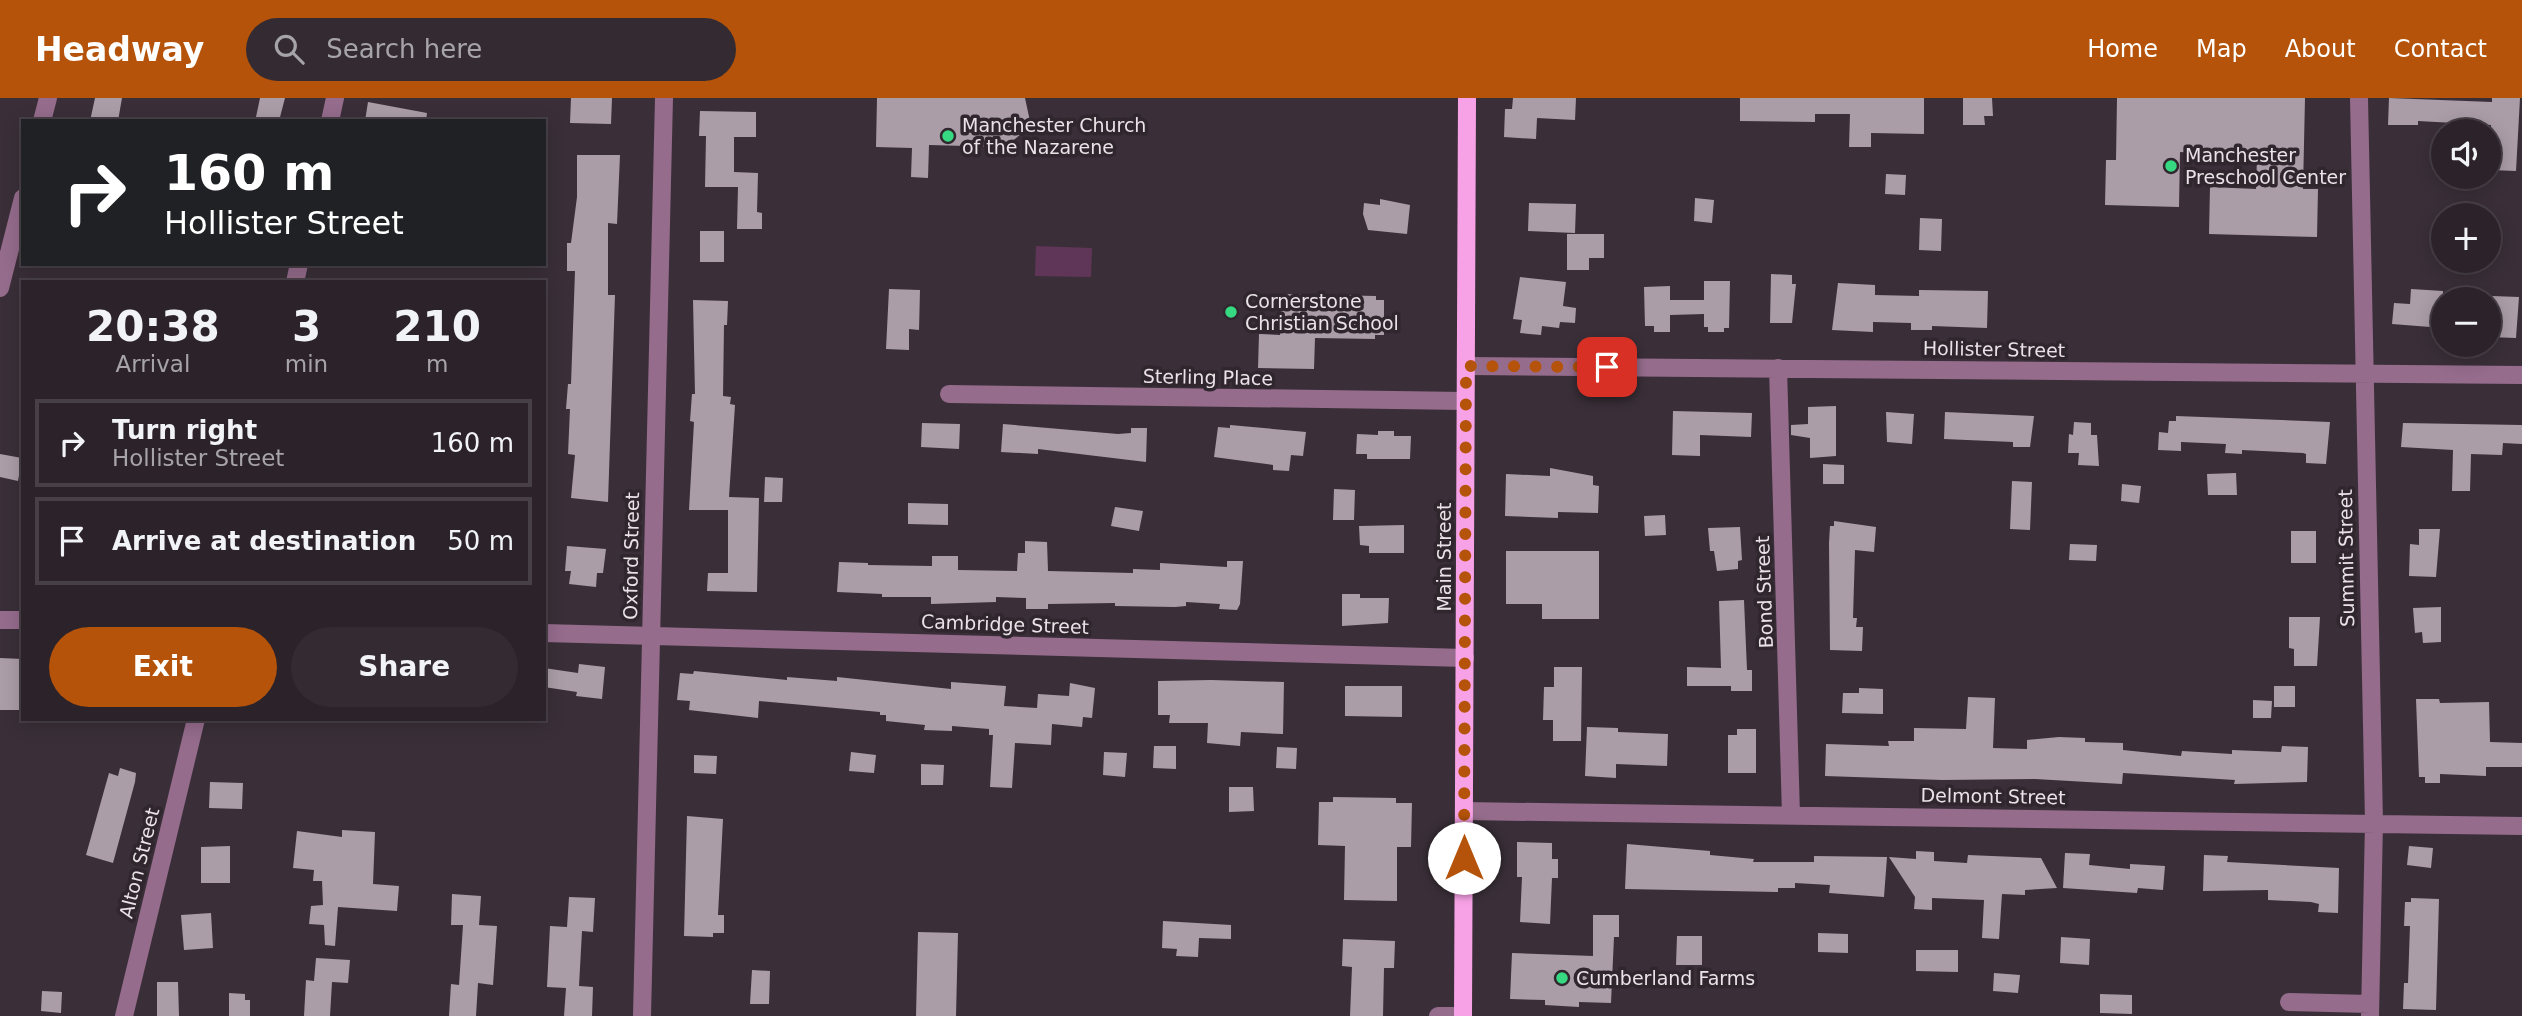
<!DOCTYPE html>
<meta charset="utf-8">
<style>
body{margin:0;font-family:"DejaVu Sans",sans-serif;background:#342b32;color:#f1f3f6;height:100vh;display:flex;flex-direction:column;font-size:26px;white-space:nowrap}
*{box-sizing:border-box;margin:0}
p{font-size:23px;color:#a6a4a8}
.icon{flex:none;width:38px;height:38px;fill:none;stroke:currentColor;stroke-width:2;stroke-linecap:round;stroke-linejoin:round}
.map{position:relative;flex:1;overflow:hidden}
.panel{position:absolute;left:21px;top:182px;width:525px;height:441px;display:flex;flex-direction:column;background:#2c232a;border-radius:0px;box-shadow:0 4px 18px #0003,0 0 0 2px #484047}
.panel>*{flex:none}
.top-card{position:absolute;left:21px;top:21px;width:525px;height:147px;border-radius:0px;box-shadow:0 4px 18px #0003,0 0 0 2px #484047;background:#202124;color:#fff;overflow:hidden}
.controls{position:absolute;left:2431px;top:21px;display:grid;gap:14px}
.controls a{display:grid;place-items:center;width:70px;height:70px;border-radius:50%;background:#2c232a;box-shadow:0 4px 18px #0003,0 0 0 2px #484047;font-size:35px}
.pin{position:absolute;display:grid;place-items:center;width:60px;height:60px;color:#fff;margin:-30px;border-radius:14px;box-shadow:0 4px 10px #0006}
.me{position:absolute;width:77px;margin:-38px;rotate:0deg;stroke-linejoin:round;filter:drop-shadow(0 0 5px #0008)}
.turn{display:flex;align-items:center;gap:24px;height:147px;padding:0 28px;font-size:32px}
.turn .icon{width:91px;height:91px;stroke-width:2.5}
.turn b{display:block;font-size:49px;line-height:60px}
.eta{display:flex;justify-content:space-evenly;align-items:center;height:119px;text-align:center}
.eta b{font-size:42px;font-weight:700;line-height:49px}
.primary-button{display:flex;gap:14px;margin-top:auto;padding:14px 28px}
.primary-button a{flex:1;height:80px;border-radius:42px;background:#b45309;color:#fff;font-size:28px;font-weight:700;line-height:80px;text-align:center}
.primary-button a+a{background:#342b32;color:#f1f3f6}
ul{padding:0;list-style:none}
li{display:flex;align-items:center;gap:21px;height:88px;margin:0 14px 10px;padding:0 14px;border:4px solid #484047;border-radius:0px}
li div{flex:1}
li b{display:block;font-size:26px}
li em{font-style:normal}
header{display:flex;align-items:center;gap:42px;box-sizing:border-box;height:98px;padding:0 35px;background:#b45309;color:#fff}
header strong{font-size:33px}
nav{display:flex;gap:38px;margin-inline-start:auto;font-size:24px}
.search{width:490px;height:63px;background:#342b32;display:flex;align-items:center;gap:18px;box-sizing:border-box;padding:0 24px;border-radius:38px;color:#a6a4a8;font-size:26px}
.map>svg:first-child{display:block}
</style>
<header>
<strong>Headway</strong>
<div class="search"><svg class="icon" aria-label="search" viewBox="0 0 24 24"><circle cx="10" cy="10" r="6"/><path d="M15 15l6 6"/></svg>Search here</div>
<nav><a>Home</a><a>Map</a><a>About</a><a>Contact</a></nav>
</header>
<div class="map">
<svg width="2522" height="918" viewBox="0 0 2522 918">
<rect width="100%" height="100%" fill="#3a2f38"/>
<path fill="#603658" d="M1036 148 1092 150 1091 179 1035 178Z"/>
<path fill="#aa9da7" d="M95 0H122L118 23H90Z
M260 0H285L279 23 256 19Z
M571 0H612L611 26 570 25Z
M877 0H1025L1031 28 1005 49 929 47 928 80 911 79 912 50 876 49Z
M1513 0H1576L1575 22 1537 20 1536 41 1504 39 1505 11H1512Z
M1740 0H1924V36L1871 35V49H1849L1850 16H1815V24L1740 23Z
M1963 0H1992L1993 18H1984L1985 27H1963Z
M2117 0H2305L2303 91H2318L2317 139 2209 136 2210 89 2256 91 2257 59 2180 54 2179 109 2105 107 2106 62H2116Z
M2389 0 2492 4V0H2520L2516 73 2490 72 2491 27 2418 23V27H2388Z
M368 4 427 15 426 23H365Z
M700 13 756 14V39H734V74L758 75 757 114 762 115V131H737L738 89H705L706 38H699Z
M577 57H620L617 126 608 125V197H615L608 404 571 400 575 357 568 356 570 311H566L568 286H571L575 173H567V145H571L577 99Z
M1886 76 1906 77 1905 97 1885 96Z
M1695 100 1714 102 1712 125 1694 123Z
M1380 101 1410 107 1407 136 1368 132 1363 116 1364 105 1380 107Z
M1529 105 1576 106 1575 135 1528 133Z
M1920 120 1942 121 1941 153 1919 152Z
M700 133H724V164H700Z
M1567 136H1604V160H1589V172H1567Z
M1771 176 1792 177V186H1796L1792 225H1770Z
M1520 179 1566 184 1563 208 1576 210 1575 225 1560 224 1559 230 1542 228 1541 237 1520 235 1522 222 1513 221Z
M1704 183H1730L1729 230H1724V234H1708V229H1704V216L1670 217V234H1654V228H1645L1644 189 1670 188V202H1704Z
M1838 185 1875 187V197L1919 198V192L1988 193 1987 230 1932 228V232H1911V225L1873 224V234L1832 232Z
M889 191 920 192 919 232 909 231V252L886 251Z
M2411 191 2443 193V230L2392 226 2394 205 2410 206Z
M1281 196 1376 198V202H1384V237H1375V241L1315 240 1314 271 1258 270 1259 236 1280 237Z
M2492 198 2519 199 2516 240 2489 239Z
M693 202 728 203 727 227H724L723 298 731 299 730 306 735 307 729 399 759 400 757 494 707 493 708 475H728V404V412H689L694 324 690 323 692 296H695Z
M1836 308V358L1810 360V340L1791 337V327L1808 326V309Z
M1673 313 1752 315 1751 339 1700 337V358L1672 357Z
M1886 314 1914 316 1912 346 1887 344Z
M1945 314 2034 318 2030 349H2013V344L1944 341Z
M2176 318 2330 324 2326 366 2306 365V356L2303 355 2242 352V356L2225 355 2226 346 2181 344V353L2158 352 2159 334 2168 335 2169 323H2176Z
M2074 324 2091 325V337H2097L2099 368 2078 367 2079 355H2068L2069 336 2073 337Z
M922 325 960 326 959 351 921 349Z
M2403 325 2522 327V346L2503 345 2502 357 2471 356 2470 393H2452L2453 352 2401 349Z
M1003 326 1118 336 1131 335V330H1147L1146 364 1038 351V356L1001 354Z
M1230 327 1306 334 1303 358 1291 357 1289 373 1273 372V367L1214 359 1218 329 1230 330Z
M1378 333H1394V338H1411L1410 361H1367V356H1356L1357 336 1378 337Z
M0 356 22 360 18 383 0 379Z
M1823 366 1844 367V386H1823Z
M1550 370 1593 378V387L1599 388 1598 415 1558 414V420L1505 418 1506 376 1550 378Z
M2236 375 2237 397H2208L2207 376Z
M765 379 783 380 782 404H764Z
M2012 383 2032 384 2030 432 2010 431Z
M2122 386 2141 388 2139 405 2121 403Z
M1334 391 1355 392 1354 422H1333Z
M908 405 948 406V427L908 426Z
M1115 409 1143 413 1139 433 1111 428Z
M1665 417 1666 437 1645 438 1644 418Z
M1834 423 1876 429 1874 454 1855 452 1853 520H1857L1856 529H1863L1862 553 1830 552 1829 445 1830 428H1834Z
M1404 427V455H1369V448L1360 447 1359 428Z
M1740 429 1742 462 1738 463V471L1717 473 1714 453H1710L1708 430Z
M2419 431H2440L2436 479 2409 478 2410 446 2419 447Z
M2291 433H2316V465H2291Z
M1025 443 1047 444 1048 473 1133 475V471L1160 472V465L1227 469V463H1243L1240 506 1237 512 1219 511 1220 506 1186 504V508L1175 509 1115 508V505L1048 506V511H1026V500L996 499V504L931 506V499H882V496L837 494 839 464 868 465V467L932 468V458H958V472L1017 473 1018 455H1025Z
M2070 446 2097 447 2096 463 2069 462Z
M567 448 606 451 603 475H597L596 489 569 486 571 473H565Z
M1506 453H1599V521H1542V506H1506Z
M1342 496H1360V500H1389L1388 525 1342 528Z
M1744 502 1747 572H1752V593H1731V588H1687V569L1721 570 1719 503Z
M2441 509V544L2423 545 2422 534 2415 535 2413 510Z
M2289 519H2320L2317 568H2294V551L2289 550Z
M0 560 23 561 21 612H0Z
M579 566 605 569 602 601 576 598 577 594 544 589V570L578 575Z
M1554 569H1582L1581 643H1553V622H1543L1544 589H1554Z
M694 573 787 582V579L837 583V579L951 591V584L1006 588 1004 608 1037 610 1038 596 1069 598 1070 585 1095 590 1092 620 1083 619 1082 629 1052 626 1051 647 1015 645 1012 690 990 689 993 637H989V631L952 628V633L924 632 925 627 886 623V617H880V614L759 603 758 620 689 612 690 603 677 602 680 575 693 576Z
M1211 582 1284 584 1283 636 1241 634 1240 648 1207 645 1208 625H1169L1170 617H1158V583Z
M1345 588H1402V619L1345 618Z
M2274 588H2295V609H2274Z
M1859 590 1883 591V616L1842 615 1843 595H1859Z
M1968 599 1995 600 1993 650 2027 651V642L2059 639 2085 640V644L2123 645V652L2181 658 2182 653 2232 656V652L2281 654 2282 648 2308 649 2307 684 2234 686 2235 682 2123 675 2122 686 2035 681 1942 682 1825 678 1826 646 1889 648 1888 643H1914V630L1966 631Z
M2416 601H2439L2440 605 2489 604 2490 644 2522 645V669H2486V678L2440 676V685H2425V679H2419Z
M2253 602 2272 603 2271 620H2253Z
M1587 629 1618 630V634L1668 636 1667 668 1616 666V680L1585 678Z
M1737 631H1756V675H1728V637H1737Z
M1154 648H1176V671L1153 670Z
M1277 649 1297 650 1296 671 1276 670Z
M851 654 876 657 874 675 849 673Z
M1104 654 1127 655 1125 679 1103 677Z
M694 657 717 658 716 676 694 675Z
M921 666 944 667 943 687H921Z
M120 670 136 675 135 684 113 765 86 757 109 675 118 678Z
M210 684 243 685 242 711 209 710Z
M1229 689H1253L1254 713 1229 714Z
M1333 699 1396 700V705H1412L1411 749H1397V803L1344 802 1345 748 1318 747 1319 704H1333Z
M687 718 723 721 718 817H724V835H713V839L684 838Z
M342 732 375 734 373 786 399 788 397 813 338 809 335 848 325 847 324 827 309 826 311 808 323 807 322 783H313L314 772 293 770 297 733 342 739Z
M1517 744 1552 745V761H1558V780H1552L1550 826 1520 824 1522 779H1517Z
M1627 746 1710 753V757L1754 761 1753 764H1814V758L1887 759 1884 799 1829 795 1830 787 1795 785V790H1778V794L1625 791Z
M230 748V785H201V749Z
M2409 748 2433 750 2431 770 2407 767Z
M1916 753 1934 754V763L1967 765 1968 757 2041 760 2057 790 2025 792V797L2002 796 1999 841 1982 840 1984 802 1932 800V812L1914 811 1915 799 1889 759 1916 761Z
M2065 755 2090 756 2089 767 2130 771V766L2165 768 2163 792 2138 790 2137 795 2063 790Z
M2204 757 2228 758 2227 764 2339 770 2338 815 2318 814 2319 806 2311 804 2268 802V792L2203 793Z
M452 796 481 798 479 827 497 828 493 887 478 885 476 918H449L451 886 459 887 463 827H451Z
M569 799 595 800 593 834 582 833 579 888 593 889 592 918H564L566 890 547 889 550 828 567 829Z
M2411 800 2439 801 2436 912 2403 911 2404 885H2408L2410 828H2404L2405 804H2411Z
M211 815 213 850 184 852 181 817Z
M1593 817H1619V839H1614L1611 905 1579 904V909L1545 907V902L1510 901 1512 855 1593 858Z
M1163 823 1231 827V841L1199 840 1198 859 1176 858 1177 851 1162 850Z
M918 834 958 835 956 918H916Z
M1818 835 1848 836V855L1818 854Z
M1677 838H1702V867H1676Z
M2061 839 2090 841 2089 867 2060 865Z
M1343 841 1395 843 1394 870H1384L1383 918H1350L1352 869 1342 868Z
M1916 852H1958V874L1916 873Z
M316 860 350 862 348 885 332 884 330 918H304L306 882 314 883Z
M752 872 770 873 769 906H750Z
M1994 875 2020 877 2018 895 1993 893Z
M157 884H178L179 918H157Z
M42 893 62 894 61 915 41 913Z
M229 895 245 896V902H250V918H229Z
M2100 896 2132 897V916L2100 915Z"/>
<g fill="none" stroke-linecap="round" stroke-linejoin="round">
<path stroke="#956c8c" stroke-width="18" d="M2359 0 2374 724 2370 918
M42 23 48 0
M330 23 335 0
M295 184 299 166
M0 190 23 100
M1466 268 2522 277
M1778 270 1791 717
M949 296 1465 303
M0 522H23
M544 535 1465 560
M1464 713 2522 728
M2289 904 2370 906
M124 918 196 621
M642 918 664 0
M1438 918H1463"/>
<path stroke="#f7a2e6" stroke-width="18" d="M1463 918 1467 0"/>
</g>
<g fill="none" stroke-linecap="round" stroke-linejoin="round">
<path stroke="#b45309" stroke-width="12" stroke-dasharray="0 21.6" d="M1464 760 1466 268 1607 269"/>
</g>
<g fill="#36d881" stroke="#30262e" stroke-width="2.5">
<circle cx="948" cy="38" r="7"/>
<circle cx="2171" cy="68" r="7"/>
<circle cx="1231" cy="214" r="7"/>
<circle cx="1562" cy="880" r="7"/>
</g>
<g text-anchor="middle" stroke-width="7" stroke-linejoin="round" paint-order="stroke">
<g font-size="19" fill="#e9e2e7" stroke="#30262e" text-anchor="start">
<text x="962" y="34">Manchester Church<tspan x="962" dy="22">of the Nazarene</tspan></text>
<text x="2185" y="64">Manchester<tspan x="2185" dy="22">Preschool Center</tspan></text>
<text x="1245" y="210">Cornerstone<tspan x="1245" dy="22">Christian School</tspan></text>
<text x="1576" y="887">Cumberland Farms</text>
</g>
<g font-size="19" fill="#e9e2e7" stroke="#30262e">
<text transform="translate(1994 251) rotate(1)" y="7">Hollister Street</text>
<text transform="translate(1208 279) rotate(1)" y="7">Sterling Place</text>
<text transform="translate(631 458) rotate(-89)" y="7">Oxford Street</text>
<text transform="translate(1444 459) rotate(-90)" y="7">Main Street</text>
<text transform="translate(2346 460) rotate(-91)" y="7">Summit Street</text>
<text transform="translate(1764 494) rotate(-92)" y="7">Bond Street</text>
<text transform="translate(1005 526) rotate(2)" y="7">Cambridge Street</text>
<text transform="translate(1993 698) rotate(1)" y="7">Delmont Street</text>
<text transform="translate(139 765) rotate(-76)" y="7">Alton Street</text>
</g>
</g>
</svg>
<div class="controls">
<a><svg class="icon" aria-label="sound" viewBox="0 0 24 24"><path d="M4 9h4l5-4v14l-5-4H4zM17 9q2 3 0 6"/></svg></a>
<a>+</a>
<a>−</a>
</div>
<div class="pin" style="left:1607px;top:269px;background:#d93025"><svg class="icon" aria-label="arrive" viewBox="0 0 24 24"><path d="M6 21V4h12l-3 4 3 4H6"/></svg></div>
<svg class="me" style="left:1464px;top:760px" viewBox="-20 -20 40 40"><circle r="19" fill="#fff"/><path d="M0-13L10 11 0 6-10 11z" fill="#b45309"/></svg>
<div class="top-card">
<div class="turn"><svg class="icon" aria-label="right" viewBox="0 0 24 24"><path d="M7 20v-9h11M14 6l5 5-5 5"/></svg><div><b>160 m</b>Hollister Street</div></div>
</div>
<section class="panel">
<div class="eta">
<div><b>20:38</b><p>Arrival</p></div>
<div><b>3</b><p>min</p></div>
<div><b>210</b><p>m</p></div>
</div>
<ul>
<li><svg class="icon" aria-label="right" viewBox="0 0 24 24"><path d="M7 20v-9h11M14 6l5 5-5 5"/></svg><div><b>Turn right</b><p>Hollister Street</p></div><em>160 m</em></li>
<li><svg class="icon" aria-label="arrive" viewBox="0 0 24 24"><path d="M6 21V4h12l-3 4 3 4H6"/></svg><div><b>Arrive at destination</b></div><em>50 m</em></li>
</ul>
<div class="primary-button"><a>Exit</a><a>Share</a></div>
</section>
</div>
